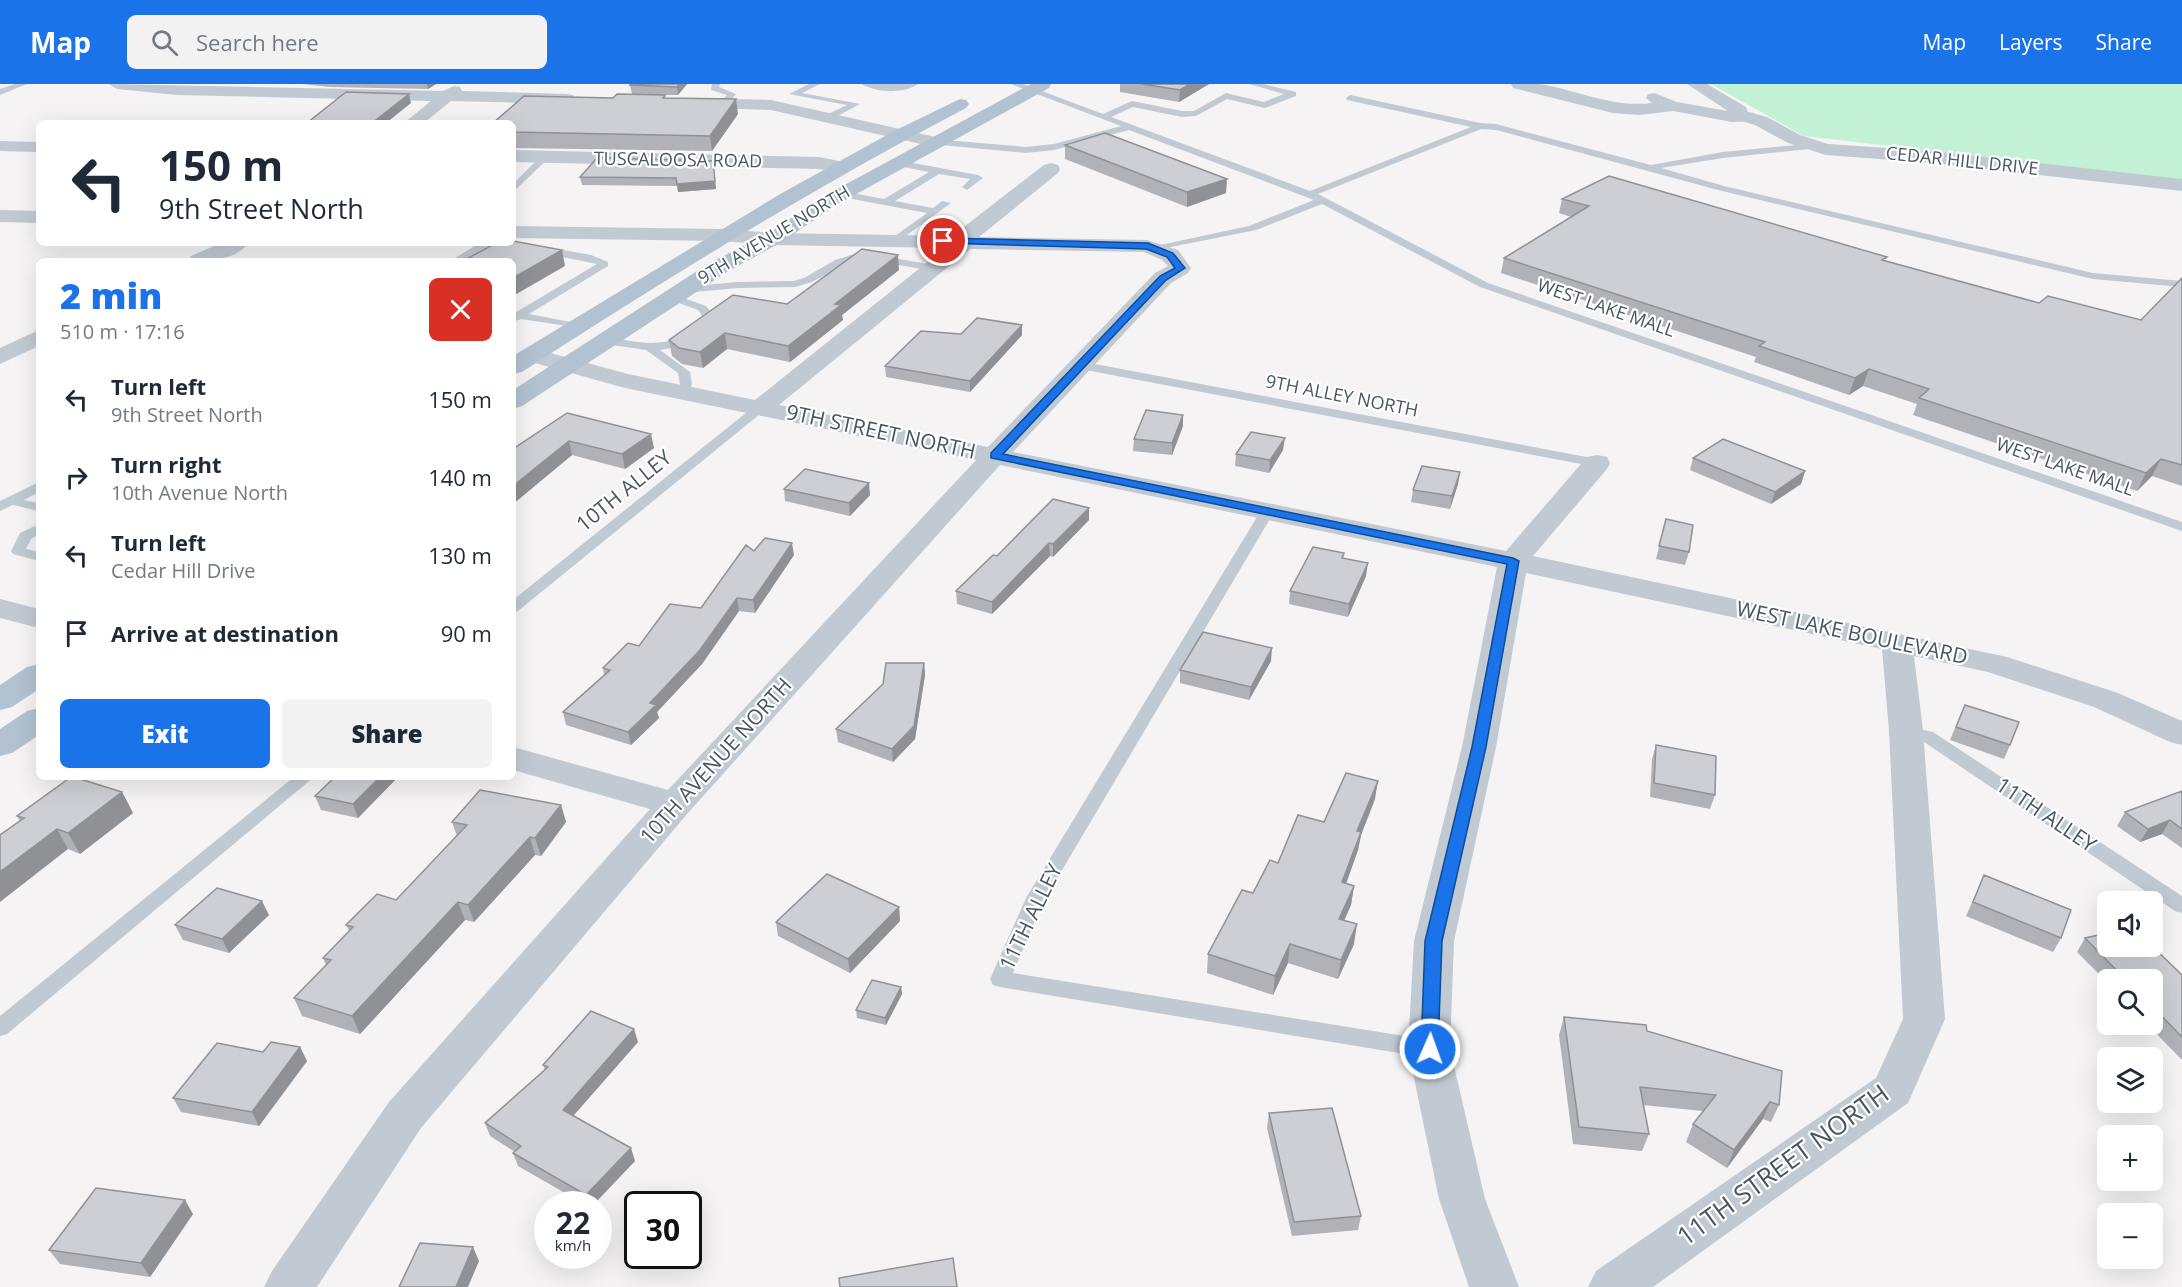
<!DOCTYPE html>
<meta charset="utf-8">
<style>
body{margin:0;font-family:"Open Sans",sans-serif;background:#f2f2f3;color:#1f2937;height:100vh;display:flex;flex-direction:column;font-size:22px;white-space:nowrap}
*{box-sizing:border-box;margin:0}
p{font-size:20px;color:#747a83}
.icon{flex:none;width:33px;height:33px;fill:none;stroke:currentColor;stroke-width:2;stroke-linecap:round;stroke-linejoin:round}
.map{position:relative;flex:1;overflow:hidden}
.side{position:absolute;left:36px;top:174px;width:480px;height:522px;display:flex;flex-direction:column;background:#fff;border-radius:9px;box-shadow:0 6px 24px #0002}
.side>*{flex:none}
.guide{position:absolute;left:36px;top:36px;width:480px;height:126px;border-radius:9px;box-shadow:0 6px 24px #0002;background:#fff;color:#1f2937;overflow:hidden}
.fabs{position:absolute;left:2097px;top:807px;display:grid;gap:12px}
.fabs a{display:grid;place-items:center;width:66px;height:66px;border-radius:9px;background:#fff;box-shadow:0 6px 24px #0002;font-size:30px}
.speed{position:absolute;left:534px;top:1107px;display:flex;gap:12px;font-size:30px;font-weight:700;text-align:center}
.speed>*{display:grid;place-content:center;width:78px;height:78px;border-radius:50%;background:#fff;box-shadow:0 6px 24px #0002;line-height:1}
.speed small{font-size:15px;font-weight:400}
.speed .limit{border:3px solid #111;border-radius:9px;background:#fff;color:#111}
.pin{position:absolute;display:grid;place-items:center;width:51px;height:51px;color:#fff;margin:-26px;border:3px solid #fff;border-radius:50%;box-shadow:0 2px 6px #0007}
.me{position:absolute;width:66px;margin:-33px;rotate:2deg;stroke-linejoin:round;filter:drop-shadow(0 0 4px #0008)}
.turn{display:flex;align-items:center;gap:21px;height:126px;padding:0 24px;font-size:27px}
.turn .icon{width:78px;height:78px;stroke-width:2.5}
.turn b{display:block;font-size:42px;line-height:51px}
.round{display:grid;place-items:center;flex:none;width:63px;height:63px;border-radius:9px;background:#f2f2f3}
.summary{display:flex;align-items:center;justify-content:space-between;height:102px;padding:0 24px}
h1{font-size:36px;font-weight:800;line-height:45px;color:#1a73e8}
.primary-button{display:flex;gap:12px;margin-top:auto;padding:12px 24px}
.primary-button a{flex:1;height:69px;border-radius:9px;background:#1a73e8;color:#fff;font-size:24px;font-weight:800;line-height:69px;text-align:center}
.primary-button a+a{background:#f2f2f3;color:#1f2937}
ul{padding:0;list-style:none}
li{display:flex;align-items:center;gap:18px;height:78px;padding:0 24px}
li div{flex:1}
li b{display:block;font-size:22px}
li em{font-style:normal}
header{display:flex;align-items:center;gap:36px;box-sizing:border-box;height:84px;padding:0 30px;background:#1a73e8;color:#fff}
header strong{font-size:28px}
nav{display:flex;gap:33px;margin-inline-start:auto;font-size:21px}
.search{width:420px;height:54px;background:#f2f2f3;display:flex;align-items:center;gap:15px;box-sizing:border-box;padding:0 21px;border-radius:9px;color:#747a83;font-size:22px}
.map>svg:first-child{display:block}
</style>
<header>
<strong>Map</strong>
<div class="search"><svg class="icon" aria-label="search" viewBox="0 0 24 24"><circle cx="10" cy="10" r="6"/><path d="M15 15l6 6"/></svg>Search here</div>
<nav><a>Map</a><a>Layers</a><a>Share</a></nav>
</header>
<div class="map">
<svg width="2182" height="1203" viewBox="0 0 2182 1203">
<rect width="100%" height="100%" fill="#f5f3f3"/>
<path fill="#c3f1d5" d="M1711 0H2182V96L1804 52Z"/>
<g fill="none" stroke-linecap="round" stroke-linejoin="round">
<path fill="#c1cad2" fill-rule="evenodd" d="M15 0H27L0 11V5Z
M712 0H720L719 3 736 10 726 22H720L719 20 727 11 711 6Z
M809 0H820L802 9 860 20 828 37H822V33L847 21 789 10Z
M862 0H918C904 10 876 9 862 0Z
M1011 0H1023L1103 30 1132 17 1182 27H1194L1226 9 1264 18 1284 10 1249 0H1263L1296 8V12L1265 24 1227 15 1196 32 1182 33 1133 23 1111 33 1310 107 1471 43 1347 16 1346 14 1350 11 1480 39 1496 40 1651 81 1723 68 1816 59 1821 62 1819 64 1723 74 1661 84 1724 102 2093 189 2182 197V203L2093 195 1718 106 1496 46 1481 45 1318 110 1488 199 2182 438V447L1480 203 1322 120 1256 146 1151 167V163L1249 142 1314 116 1129 46 1054 66 1026 69 931 60 929 58 934 55 1026 63 1054 60 1121 42Z
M542 71 550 73 513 108V100Z
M897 76 978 91 983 94 967 106 962 103 970 95 939 90 895 117 933 124 942 117 951 119 896 159 891 156 892 154 927 129 842 113 837 110 842 107 884 115 929 88 894 81 892 79Z
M513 157 591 171 608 178V182L529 230 581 240V244L521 235 513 238V230L597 180 507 162 502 159H513Z
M480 159H493L463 177H450Z
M851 171H875L934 181 939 184 934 187 875 177H852L812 198 795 203 738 204 683 209 677 206 683 203 738 198 794 197 804 194 835 176Z
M672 210 706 222 715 233C700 253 685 263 660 266L690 288 692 301 686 311 682 312 676 308 680 301 678 289 646 266 605 260 599 256 605 252C645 260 674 268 703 233L698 226 668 215V211Z
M1079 277 1597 375 1604 379 1597 383 1075 284V278Z
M761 319 765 320 767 323 765 326 518 527 513 529V516L757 320Z
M39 398V408L24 416 39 419V427L13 421 0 427V417Z
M1267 424 1274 428 1042 820 1013 889 1429 956 1437 959 1440 965 1437 971 1429 974 1000 903 993 901 990 895 1026 814 1260 428Z
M39 440V450L31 455 26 465 39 468V477L13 470 11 467 20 449Z
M1906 642 1933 648 2182 812V829L2175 827 1921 656 1900 651 1897 647 1900 643Z
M294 693H314L7 950 0 952V932Z"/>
<path fill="#c1cad2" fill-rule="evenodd" d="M109 0 443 7 454 2 460 3 462 7 567 10 573 11 576 15 573 19 567 20 451 17 424 39H404L431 17 177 11 117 5Z
M1511 0C1520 0 1530 0 1539 0 1578 6 1612 24 1652 19L1646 14 1648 10 1654 9 1677 18 1728 27 1687 0H1707L1746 23 1748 28 1754 29 1757 33 1754 37 1732 38 1673 27 1640 31 1613 29 1513 4Z
M691 14 771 16 940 54 943 58 940 62 934 63 771 26 685 23 682 19 685 15Z
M0 57 39 58V68L0 67Z
M513 66 819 73 849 79 851 83 849 87 842 89 819 85 513 78Z
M1051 79 1058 81 1060 85 1058 89 979 153 1147 156 1178 166 1191 184 1188 189 1171 199 1013 368 1506 467 1587 373 1597 371 1607 373 1610 379 1607 385 1533 472 2007 573 2118 609 2182 637V661L2170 658 2094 623 1988 588 1914 572 1923 647 1945 935 1908 1019 1653 1203H1588L1596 1187 1876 994 1903 935 1889 647 1882 565 1526 489 1496 663 1454 857 1450 965 1485 1115 1519 1203H1469L1439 1115 1408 965 1414 857 1462 663 1497 483 1000 381 688 729 421 1044 317 1203H264L272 1187 389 1018 650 725 513 686V663L668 706 976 376 625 304 524 276 520 271 524 266 532 264 628 290 755 316 945 164 773 161 766 159 763 155 766 151 773 149 959 152 965 142 1044 81ZM970 165 1144 168 1162 176 1168 182 1155 189 988 363 779 321Z
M221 159H248C236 177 208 177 188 177L191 172Z
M39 246V262L0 280V264Z
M0 515 39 525V544L0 534Z"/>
<path fill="#c1cad2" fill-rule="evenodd" d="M1748 28 1767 33 1800 51 1828 60 1932 67 2182 95V107L1932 79 1826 71 1788 59 1755 41 1742 37 1739 33 1742 29Z
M0 126 39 127V139L0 138Z
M513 142 721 145 773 149 780 151 783 155 780 159 773 161 721 157 513 154Z"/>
<path fill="#b3c2d1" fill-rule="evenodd" d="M1031 0H1051L1049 4 840 119 780 159 727 188 522 322 513 325V306L711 178 766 151 826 111Z
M960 15 966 16 969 20 966 24C813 104 667 194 522 288L513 290V272L782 109 896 46Z
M39 580V605L12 623 0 626V601L27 583Z
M39 624V651L12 669 0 672V645L27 627Z"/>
</g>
<path fill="#b0b2b7" d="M302 0H436L428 5 330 3Z
M631 0H687L678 11H665L666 14 738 30 712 67 513 64V39L632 10 630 1Z
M1120 0H1209L1179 18 1120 8Z
M1065 61 1226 109 1187 123 1065 75Z
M713 77 716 105 678 108 677 102 582 101 580 93Z
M1562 115 1886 177 2039 219 2141 236 2182 194V402L2152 392 2137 407 1913 331 1917 320 1863 302 1849 311 1754 278 1756 273 1501 189 1504 174 1571 133 1559 129Z
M899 186 842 231 843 236 790 278 727 265 703 284 682 280 672 272 669 256Z
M1022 241V251L970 308 886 293 885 282 961 250Z
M567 329 654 364 625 385 572 371 513 420Z
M1183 331V342L1172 371 1133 367 1134 355Z
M1283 366 1269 389 1235 382 1236 370Z
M1693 374 1805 387 1801 400 1771 420 1690 386Z
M1460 388 1458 400 1450 425 1411 418 1413 406Z
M784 405 870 411 850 432 785 417Z
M1666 435 1689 468 1685 481 1656 475Z
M1089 436 1053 473 1050 472 992 530 957 520 956 507 997 472Z
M1344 469 1343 474 1366 492 1348 533 1289 520 1290 507Z
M794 471 755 529 739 527 702 580 657 628 659 634 631 661 566 641 563 628 604 591 603 584 701 524Z
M1271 577 1249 616 1180 599V586Z
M924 579 925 591 915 655 893 678 838 658 836 645 883 600Z
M1965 621 2010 661 2004 675 1950 656Z
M1656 661 1715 711 1710 725 1650 713 1652 675Z
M335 693H398L358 734 321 726 315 712Z
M2182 707V764L2162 750 2140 758 2117 742 2125 728Z
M122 708 133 729 80 770 68 765 20 737 17 732Z
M1375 715 1361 751 1358 766 1346 799 1354 802 1351 821 1344 837 1354 860 1338 895 1288 879 1273 911 1207 889 1208 870 1253 809 1278 779 1324 738Z
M561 721 566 738 541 772 535 771 474 838 465 836 360 950 302 932 294 914 326 881 323 874 349 847 346 841 396 816 457 752 452 738Z
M1984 791 2061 854 2053 868 1966 832Z
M899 823 900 837 850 889 778 852 776 838Z
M269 831 229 869 183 856 175 841Z
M2085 854 2182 891V975H2181L2147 940H2152V896H2108V899L2077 868Z
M901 903 902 910 886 941 857 934 856 926Z
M1564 933 1647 947 1779 1021 1771 1038 1763 1035 1727 1084 1686 1058 1693 1040 1703 1027 1643 1021 1649 1050 1642 1067 1573 1060 1559 951Z
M638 958 573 1032 635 1077 594 1120H584L518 1082 513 1069 515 1068 490 1052 485 1039 545 986 543 981Z
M300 963 307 977 259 1042 181 1028 173 1014 263 968Z
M1269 1029 1361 1132 1358 1146 1292 1152 1267 1044Z
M193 1130 150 1193 60 1180 49 1166Z"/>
<path fill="#909195" d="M427 0H436L428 5Z
M679 0H687L678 11 677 3Z
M1190 0H1209L1179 18 1180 6Z
M409 10 411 19 386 39H372Z
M736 15 738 30 712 67 710 52Z
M713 77 716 105 678 108 677 100Z
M1227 95 1226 109 1187 123V108Z
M562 166 565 182 513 212V194Z
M898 171 899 186 842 231 843 236 790 278 788 262 835 220Z
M1022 241V251L970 308V297Z
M725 249 727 265 703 284 700 268Z
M1869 285 1863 302 1849 311 1855 294Z
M1183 331V342L1172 371V359Z
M651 350 654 364 625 385 622 370Z
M1285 354 1283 366 1269 389 1270 376Z
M569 357 572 371 513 420V402Z
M2161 375 2152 392 2137 407 2146 389Z
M1805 387 1801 400 1771 420 1775 408Z
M1460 388 1458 400 1450 425 1452 412Z
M869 399 870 411 850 432 849 419Z
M1089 424V436L1053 473V460Z
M792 459 794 471 755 529 753 516Z
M1049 459 1050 472 992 530V518Z
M1368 479 1366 492 1348 533 1349 520Z
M737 514 739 527 702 580 657 628 659 634 631 661 628 648 650 619Z
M1272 564 1271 577 1249 616 1251 603Z
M924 579 925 591 915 655 893 678 892 665Z
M380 693H398L358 734 353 720Z
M1378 697 1375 715 1361 751 1358 766 1340 817 1342 798 1357 747Z
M122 708 133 729 80 770 68 749Z
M561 721 566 738 541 772 535 754Z
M2170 736 2162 750 2140 758 2148 745Z
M57 745 68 765 0 818V788Z
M530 753 535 771 474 838 468 821Z
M1354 802 1351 821 1336 854 1339 835Z
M262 817 269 831 229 869 222 855Z
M458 818 465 836 360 950 352 932Z
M899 823 900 837 850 889 848 875Z
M1357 840 1354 860 1338 895 1341 876Z
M1290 860 1288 879 1273 911 1275 892Z
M901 903 902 910 886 941 885 934Z
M634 945 638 958 567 1039 563 1026Z
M300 963 307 977 259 1042 252 1028Z
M1770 1018 1763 1035 1727 1084 1734 1066Z
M631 1064 635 1077 594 1120H589L586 1111Z
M185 1116 193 1130 150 1193 141 1179Z
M473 1163 479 1177 468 1203H456Z"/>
<path fill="#cdcfd5" stroke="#909195" stroke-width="1.5" d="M631 0H679L677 3 630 1Z
M1142 0H1190L1180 6Z
M346 8 409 10 372 39H307Z
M617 10 665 11 663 14 736 15 710 52 513 48V39H493L524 12 613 14Z
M1105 49 1227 95 1187 108 1065 61Z
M597 74 713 77 715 97 677 100 676 94 580 93Z
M1609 92 1887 173 1882 176 2039 219 2048 212 2141 236 2182 194V381L2161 375 2146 389 1919 314 1929 305 1869 285 1855 294 1759 262 1765 258 1504 174 1589 122 1562 115Z
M513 157 562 166 513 194V177H463L496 159H513Z
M862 165 898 171 835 220 841 221 788 262 725 249 700 268 679 264 669 256 733 211 787 220Z
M977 234 1022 241 970 297 885 282 921 247 961 250Z
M1146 326 1183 331 1172 359 1134 355Z
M567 329 651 350 622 370 569 357 513 402V365Z
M1251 348 1285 354 1270 376 1236 370Z
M1723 355 1805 387 1775 408 1693 374Z
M1422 382 1460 388 1452 412 1413 406Z
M805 385 869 399 849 419 784 405Z
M1053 415 1089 424 1053 460 1049 459 992 518 956 507 993 471 997 472Z
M1666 435 1693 441 1689 468 1659 462Z
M765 454 792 459 753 516 737 514 700 566 650 619 656 621 628 648 563 628 610 586 603 584 628 559 639 562 670 520 701 524 746 461 754 467Z
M1313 463 1344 469 1342 474 1368 479 1349 520 1290 507Z
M1203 548 1272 564 1251 603 1180 586Z
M886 579H924L914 642 892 665 836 645 883 600Z
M1965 621 2019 638 2010 661 1956 643Z
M1656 661 1716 672 1715 711 1654 699Z
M1346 689 1378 697 1357 747 1361 748 1342 798 1354 802 1339 835 1357 840 1341 876 1290 860 1275 892 1208 870 1242 806 1253 809 1270 776 1278 779 1298 731 1324 738Z
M71 693H74L122 708 68 749 57 745 0 788V751L24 734 17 732Z
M335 693H380L353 720 315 712Z
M480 706 561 721 535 754 530 753 468 821 458 818 352 932 294 914 331 876 323 874 353 843 346 841 377 810 396 816 467 741 452 738Z
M2182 707V745L2170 736 2148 745 2125 728Z
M827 790 899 823 848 875 776 838Z
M1984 791 2071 826 2061 854 1973 818Z
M217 804 262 817 222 855 175 841Z
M2108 849V862H2152L2182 891V953L2152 922V896H2126L2085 854Z
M872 896 901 903 885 934 856 926Z
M591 927 634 945 563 1026 631 1064 586 1111 513 1069 521 1062 485 1039 548 983 543 981Z
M1564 933 1646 941 1647 947 1782 987 1779 1021 1770 1018 1734 1066 1693 1040 1716 1011 1640 1003 1649 1050 1579 1043Z
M271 958 300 963 252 1028 173 1014 217 959 263 968Z
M1332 1024 1361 1132 1294 1138 1269 1029Z
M96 1104 185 1116 141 1179 49 1166Z
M420 1159 473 1163 456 1203H399Z
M953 1174 957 1203H840L839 1194Z"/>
<path fill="#1a73e8" stroke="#114b97" stroke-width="1.5" d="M943 154 1148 159 1173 169 1185 184 1166 196 1003 370 1513 474 1519 477 1486 663 1442 857 1438 965 1436 970 1430 973 1423 970 1421 965 1425 857 1472 663 1507 480 991 374V369L1160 192 1175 184 1167 173 1146 165 940 159 939 157Z"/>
<g text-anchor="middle" stroke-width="4.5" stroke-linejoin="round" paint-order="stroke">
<g font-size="18" fill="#4a5661" stroke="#fff">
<text transform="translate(678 76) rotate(1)" y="6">TUSCALOOSA ROAD</text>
<text transform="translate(1962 77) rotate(6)" y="6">CEDAR HILL DRIVE</text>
<text transform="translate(774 151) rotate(-31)" y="6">9TH AVENUE NORTH</text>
<text transform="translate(1606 224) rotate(19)" y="6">WEST LAKE MALL</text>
<text transform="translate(1342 312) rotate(11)" y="6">9TH ALLEY NORTH</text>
<text transform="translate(2065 383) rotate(19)" y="6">WEST LAKE MALL</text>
</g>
<g font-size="21" fill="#4a5661" stroke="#fff">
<text transform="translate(881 348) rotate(12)" y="7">9TH STREET NORTH</text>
<text transform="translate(624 407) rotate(-39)" y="7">10TH ALLEY</text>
<text transform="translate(1852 549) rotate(12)" y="7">WEST LAKE BOULEVARD</text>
<text transform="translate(716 677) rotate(-48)" y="7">10TH AVENUE NORTH</text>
<text transform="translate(2046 731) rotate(34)" y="7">11TH ALLEY</text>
<text transform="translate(1031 833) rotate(-64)" y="7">11TH ALLEY</text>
</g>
<g font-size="26" fill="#4a5661" stroke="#fff">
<text transform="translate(1783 1081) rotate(-36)" y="9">11TH STREET NORTH</text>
</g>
</g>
</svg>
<div class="fabs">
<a><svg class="icon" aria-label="sound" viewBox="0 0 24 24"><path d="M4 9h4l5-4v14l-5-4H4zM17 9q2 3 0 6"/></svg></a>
<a><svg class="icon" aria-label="search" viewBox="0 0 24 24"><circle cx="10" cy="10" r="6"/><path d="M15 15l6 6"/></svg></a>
<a><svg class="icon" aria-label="layers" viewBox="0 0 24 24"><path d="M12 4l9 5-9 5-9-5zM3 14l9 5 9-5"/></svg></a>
<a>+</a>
<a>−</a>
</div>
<div class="speed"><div>22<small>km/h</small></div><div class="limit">30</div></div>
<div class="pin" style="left:943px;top:157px;background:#d93025"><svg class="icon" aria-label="arrive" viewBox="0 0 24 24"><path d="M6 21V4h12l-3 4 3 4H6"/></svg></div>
<svg class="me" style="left:1430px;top:965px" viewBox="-20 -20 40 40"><circle r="17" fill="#1a73e8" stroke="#fff" stroke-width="3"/><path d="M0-11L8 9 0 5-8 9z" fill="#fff"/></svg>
<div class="guide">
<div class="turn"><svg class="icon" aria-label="left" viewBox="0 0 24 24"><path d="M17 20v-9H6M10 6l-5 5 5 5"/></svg><div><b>150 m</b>9th Street North</div></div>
</div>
<section class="side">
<div class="summary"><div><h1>2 min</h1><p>510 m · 17:16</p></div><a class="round" style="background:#d93025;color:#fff"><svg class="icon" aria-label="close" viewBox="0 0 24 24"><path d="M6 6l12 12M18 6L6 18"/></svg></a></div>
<ul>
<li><svg class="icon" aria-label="left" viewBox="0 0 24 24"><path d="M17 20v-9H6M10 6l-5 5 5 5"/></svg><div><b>Turn left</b><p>9th Street North</p></div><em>150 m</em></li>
<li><svg class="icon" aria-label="right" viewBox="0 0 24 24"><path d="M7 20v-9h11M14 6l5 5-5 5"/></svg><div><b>Turn right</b><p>10th Avenue North</p></div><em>140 m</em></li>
<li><svg class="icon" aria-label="left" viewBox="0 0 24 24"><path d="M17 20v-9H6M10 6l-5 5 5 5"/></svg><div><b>Turn left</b><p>Cedar Hill Drive</p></div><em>130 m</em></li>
<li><svg class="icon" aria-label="arrive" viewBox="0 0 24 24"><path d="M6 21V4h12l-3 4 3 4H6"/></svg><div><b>Arrive at destination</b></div><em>90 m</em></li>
</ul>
<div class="primary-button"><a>Exit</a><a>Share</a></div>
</section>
</div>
